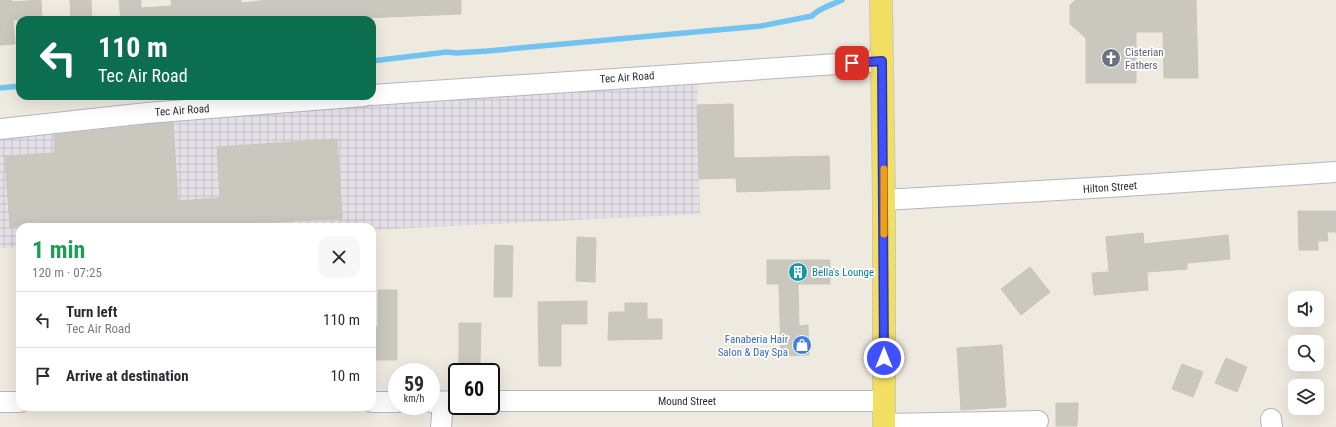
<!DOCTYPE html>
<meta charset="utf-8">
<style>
body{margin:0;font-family:"Roboto Condensed",sans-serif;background:#f7f7f7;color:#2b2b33;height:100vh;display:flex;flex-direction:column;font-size:15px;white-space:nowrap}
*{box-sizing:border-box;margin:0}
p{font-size:13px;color:#7c7c81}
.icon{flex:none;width:22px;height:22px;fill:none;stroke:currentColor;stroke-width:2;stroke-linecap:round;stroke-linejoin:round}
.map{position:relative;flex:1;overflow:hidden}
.drawer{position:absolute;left:16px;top:223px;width:360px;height:188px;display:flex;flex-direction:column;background:#fff;border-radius:12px;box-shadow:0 4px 16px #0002}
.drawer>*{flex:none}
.top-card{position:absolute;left:16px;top:16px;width:360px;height:84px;border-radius:12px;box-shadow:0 4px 16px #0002;background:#0b6e4f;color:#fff;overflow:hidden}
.controls{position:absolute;left:1288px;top:291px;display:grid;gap:8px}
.controls a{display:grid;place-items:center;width:36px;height:36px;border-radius:8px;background:#fff;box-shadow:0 4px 16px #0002;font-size:20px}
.speed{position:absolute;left:388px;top:363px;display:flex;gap:8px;font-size:20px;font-weight:700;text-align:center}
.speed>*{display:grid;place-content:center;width:52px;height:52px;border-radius:50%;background:#fff;box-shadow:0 4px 16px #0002;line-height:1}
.speed small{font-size:10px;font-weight:400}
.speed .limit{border:2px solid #111;border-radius:6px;background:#fff;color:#111}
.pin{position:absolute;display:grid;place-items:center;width:34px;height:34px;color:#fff;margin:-17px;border-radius:8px;box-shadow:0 2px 6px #0006}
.me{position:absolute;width:44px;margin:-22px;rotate:0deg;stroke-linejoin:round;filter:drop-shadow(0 0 3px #0008)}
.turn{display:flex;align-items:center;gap:14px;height:84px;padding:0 16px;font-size:18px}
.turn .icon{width:52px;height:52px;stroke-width:2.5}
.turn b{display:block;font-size:28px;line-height:34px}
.round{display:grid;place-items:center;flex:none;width:42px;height:42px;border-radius:12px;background:#f7f7f7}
.overview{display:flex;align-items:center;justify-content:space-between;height:68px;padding:0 16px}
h1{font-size:24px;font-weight:700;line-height:30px;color:#1e9e55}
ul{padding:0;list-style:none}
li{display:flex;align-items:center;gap:12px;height:56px;padding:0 16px;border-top:1px solid #e1e1e2}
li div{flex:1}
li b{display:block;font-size:15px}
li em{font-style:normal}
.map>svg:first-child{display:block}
</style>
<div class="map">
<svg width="1336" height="427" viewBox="0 0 1336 427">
<defs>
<pattern id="industrial-grid" width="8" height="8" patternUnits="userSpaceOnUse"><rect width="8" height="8" fill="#e3e0e7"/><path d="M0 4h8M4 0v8" fill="none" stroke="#c3c0c6"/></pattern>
</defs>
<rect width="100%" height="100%" fill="#efeae0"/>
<path fill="url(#industrial-grid)" d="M699 76 697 105 700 214 372 230V227H20V247L0 248V133Z"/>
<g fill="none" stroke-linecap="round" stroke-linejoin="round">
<path stroke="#73c3f0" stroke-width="5.5" d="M372 61 447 52 456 53 487 51 761 26 812 16C819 8 832 5 842 0
M0 88 20 86"/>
</g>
<path fill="#cac7bf" stroke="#cac6b9" d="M0 0H12V2L41 0 42 20H13L15 44 0 45Z
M70 0H91L92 20H71Z
M119 0H141V8L172 6 171 0H241V3L269 0H461V14L363 18V20H121Z
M1076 0H1196L1198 78H1164L1163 32H1136V83H1086V38L1070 24V5Z
M733 104 734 158 829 156 830 189 737 192 736 178 699 179 697 105Z
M173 122 178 201 220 198 217 147 337 139 342 218 199 227H10L5 156 55 153 54 135Z
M1298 211H1336V232H1327L1328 241H1318V250H1299Z
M1143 233 1144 244 1228 235 1230 259 1187 263V269L1147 272 1148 290 1094 295 1092 273 1109 272 1106 237Z
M577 237 596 238 595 282 576 281Z
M495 245 513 246 512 297H494Z
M767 260H830V284H798L799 326 808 325 809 355 781 356 779 284H767Z
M1030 267 1050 292 1021 315 1001 289Z
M378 290H397V360H372V327H378Z
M587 301V324H561V366H539L538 302Z
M625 303H647V319H662V339L608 340 609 312H625Z
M459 323H481L480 365H459Z
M1002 345 1006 407 961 410 957 348Z
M1226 358 1247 367 1237 392 1215 383Z
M1182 364 1203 372 1193 397 1172 389Z
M1056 403H1078L1077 426H1056Z"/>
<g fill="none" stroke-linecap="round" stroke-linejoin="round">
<g stroke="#b3b5c1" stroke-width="22">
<path id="street" d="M372 95 883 61
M0 129 147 113 364 96
M884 200 1109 187 1336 172
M491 401H884
M0 402H20
M372 402H397
M431 402 457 401
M1271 419 1272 427
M884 424 1038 421
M441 427 443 402"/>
</g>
<g stroke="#c8c8c8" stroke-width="24">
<path id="primary" d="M881 0 884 200V427"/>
</g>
<use href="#street" stroke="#fff" stroke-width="20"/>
<use href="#primary" stroke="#f2df61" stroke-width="22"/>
</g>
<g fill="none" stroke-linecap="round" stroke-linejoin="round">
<g stroke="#2a35a4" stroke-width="10">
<path id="route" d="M852 63 882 61 884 358"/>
</g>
<use href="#route" stroke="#4051fc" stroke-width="7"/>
<path stroke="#f59e0b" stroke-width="7" d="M884 169V234"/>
</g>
<defs>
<g id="church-disc" transform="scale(1)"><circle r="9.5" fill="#6b7280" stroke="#fff"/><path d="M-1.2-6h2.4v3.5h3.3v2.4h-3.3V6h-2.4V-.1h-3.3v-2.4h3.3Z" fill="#fff"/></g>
<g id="building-disc" transform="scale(1)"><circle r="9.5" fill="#0f9aa8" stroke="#fff"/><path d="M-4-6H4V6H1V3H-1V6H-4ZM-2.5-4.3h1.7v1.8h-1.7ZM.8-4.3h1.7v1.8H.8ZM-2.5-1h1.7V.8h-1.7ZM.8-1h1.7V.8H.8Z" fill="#fff"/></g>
<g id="shop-disc" transform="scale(1)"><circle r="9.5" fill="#3f7fe0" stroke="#fff"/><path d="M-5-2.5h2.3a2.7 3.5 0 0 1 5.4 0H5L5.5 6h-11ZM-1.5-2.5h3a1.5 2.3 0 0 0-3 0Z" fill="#fff"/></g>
</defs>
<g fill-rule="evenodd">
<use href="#church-disc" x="1111" y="58"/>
<use href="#building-disc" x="798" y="272"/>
<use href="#shop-disc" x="802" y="345"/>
</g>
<g text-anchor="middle" stroke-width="3.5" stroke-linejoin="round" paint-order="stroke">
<g font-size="11" fill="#5b616d" stroke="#fff" text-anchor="start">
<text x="1125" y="56">Cisterian<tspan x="1125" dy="13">Fathers</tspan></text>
</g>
<g font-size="11" fill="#2d2d2d" stroke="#fff">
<text transform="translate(627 77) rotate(-4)" y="4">Tec Air Road</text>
<text transform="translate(182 110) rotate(-4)" y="4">Tec Air Road</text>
<text transform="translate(1110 187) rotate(-4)" y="4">Hilton Street</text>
<text x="687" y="405">Mound Street</text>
</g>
<g font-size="11" fill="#0d838f" stroke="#fff" text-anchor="start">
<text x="812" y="276">Bella's Lounge</text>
</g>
<g font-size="11" fill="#366cbe" stroke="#fff" text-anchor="end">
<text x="788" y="343">Fanaberia Hair<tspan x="788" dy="13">Salon &amp; Day Spa</tspan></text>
</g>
</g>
</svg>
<div class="controls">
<a><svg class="icon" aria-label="sound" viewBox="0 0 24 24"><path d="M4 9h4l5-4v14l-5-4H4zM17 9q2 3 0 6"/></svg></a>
<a><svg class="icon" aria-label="search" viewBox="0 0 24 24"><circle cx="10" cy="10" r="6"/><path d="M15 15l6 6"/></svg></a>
<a><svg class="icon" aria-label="layers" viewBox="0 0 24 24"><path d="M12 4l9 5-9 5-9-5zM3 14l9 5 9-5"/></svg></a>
</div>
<div class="speed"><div>59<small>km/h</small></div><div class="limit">60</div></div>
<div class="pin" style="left:852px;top:63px;background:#d93025"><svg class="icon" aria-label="arrive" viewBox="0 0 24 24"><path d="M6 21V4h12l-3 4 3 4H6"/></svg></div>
<svg class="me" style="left:884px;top:358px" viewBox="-20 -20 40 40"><circle r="17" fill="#4051fc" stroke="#fff" stroke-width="3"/><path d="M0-11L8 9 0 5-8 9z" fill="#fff"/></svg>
<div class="top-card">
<div class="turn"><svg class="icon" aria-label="left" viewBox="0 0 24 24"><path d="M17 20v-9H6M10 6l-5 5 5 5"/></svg><div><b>110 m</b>Tec Air Road</div></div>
</div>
<section class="drawer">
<div class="overview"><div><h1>1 min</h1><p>120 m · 07:25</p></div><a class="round"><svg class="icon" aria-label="close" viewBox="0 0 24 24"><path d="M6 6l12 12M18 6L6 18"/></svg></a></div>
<ul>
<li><svg class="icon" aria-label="left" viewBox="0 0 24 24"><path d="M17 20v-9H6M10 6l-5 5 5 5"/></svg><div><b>Turn left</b><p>Tec Air Road</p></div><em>110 m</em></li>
<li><svg class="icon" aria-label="arrive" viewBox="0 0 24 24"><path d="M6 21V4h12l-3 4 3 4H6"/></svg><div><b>Arrive at destination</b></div><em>10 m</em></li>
</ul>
</section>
</div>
